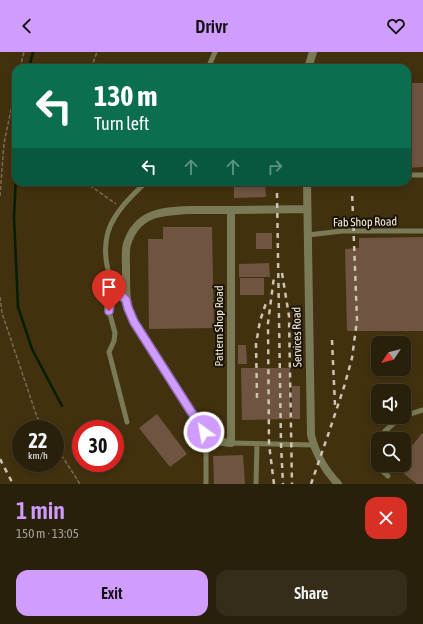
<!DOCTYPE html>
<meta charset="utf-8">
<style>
body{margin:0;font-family:"Asap Condensed",sans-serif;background:#352d19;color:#f1f3f6;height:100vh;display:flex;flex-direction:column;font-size:15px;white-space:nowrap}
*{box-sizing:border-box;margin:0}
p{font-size:13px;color:#a5a39d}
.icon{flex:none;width:22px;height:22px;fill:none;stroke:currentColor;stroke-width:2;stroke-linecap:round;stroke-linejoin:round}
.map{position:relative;height:432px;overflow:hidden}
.drawer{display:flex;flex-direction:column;background:#29200b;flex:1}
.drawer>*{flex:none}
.hud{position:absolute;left:12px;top:12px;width:399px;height:122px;border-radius:12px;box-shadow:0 2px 6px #0003,0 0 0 1px #453e2c;background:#0b6e4f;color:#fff;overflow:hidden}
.needle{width:26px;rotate:235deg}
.fabs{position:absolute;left:371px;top:284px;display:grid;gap:8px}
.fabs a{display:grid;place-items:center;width:40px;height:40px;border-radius:8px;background:#29200b;box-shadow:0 2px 6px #0003,0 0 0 1px #453e2c;font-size:20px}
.speed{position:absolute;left:12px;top:368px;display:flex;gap:8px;font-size:20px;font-weight:700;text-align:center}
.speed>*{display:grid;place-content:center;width:52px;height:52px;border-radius:50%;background:#29200b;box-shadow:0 2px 6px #0003,0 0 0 1px #453e2c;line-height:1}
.speed small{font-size:10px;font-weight:400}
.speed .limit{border:6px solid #d22;background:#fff;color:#111}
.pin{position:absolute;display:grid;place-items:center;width:34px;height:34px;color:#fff;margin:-41px -17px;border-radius:50% 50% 50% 0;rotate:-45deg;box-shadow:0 0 4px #0007}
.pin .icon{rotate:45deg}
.me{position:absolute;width:44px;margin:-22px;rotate:328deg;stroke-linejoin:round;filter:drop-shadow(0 0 3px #0008)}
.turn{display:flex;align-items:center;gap:14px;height:84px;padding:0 16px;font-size:18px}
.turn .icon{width:52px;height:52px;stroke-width:2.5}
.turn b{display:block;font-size:28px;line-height:34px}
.lanes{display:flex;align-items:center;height:38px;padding:0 16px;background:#0003;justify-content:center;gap:20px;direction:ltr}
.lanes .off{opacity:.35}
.round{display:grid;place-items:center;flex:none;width:42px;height:42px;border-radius:12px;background:#352d19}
.head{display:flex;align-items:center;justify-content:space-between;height:68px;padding:0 16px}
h1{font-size:24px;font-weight:600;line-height:30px;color:#d09dff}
.button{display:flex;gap:8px;margin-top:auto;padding:8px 16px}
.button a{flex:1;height:46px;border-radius:12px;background:#d09dff;color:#111;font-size:16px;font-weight:600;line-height:46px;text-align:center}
.button a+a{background:#352d19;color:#f1f3f6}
header{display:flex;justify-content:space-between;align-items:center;height:52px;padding:0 16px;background:#d09dff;color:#111;font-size:18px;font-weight:600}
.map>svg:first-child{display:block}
</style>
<header><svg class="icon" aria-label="back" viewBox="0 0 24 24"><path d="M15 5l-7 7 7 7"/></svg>Drivr<svg class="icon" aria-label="heart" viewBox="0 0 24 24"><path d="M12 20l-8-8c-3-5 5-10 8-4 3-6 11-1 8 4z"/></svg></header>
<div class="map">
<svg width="423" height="432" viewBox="0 0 423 432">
<rect width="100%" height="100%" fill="#372a0f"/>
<path fill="#42310e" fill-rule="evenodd" d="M0 0H423V432H0ZM16 16H407V130H16ZM378 291H404V317H378ZM378 339H404V365H378ZM21 377H55V411H21ZM81 377H115V411H81ZM378 387H404V413H378Z"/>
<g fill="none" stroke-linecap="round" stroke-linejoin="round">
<path stroke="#051e00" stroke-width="2.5" d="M29 16 33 0
M16 124 14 165 18 255 32 297 62 354"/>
</g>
<path fill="#6e5441" d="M407 31H423V115L407 116Z
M213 130H278V132L265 133 266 145 234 146V134H213Z
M163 175H212L214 276 149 277 148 187H163Z
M256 181H272V197H256Z
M423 185V279H347L345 197 359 196V186Z
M269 211 270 225H239V212Z
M240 226H264V243H240Z
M238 293H246L247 312H238Z
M241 316H290V367L242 368Z
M292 334H300V367H292Z
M378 353V365H383L380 368 372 361Z
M157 362 187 402 170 415 139 376Z
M422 381 423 382V432H417L393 413H404V388L412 394Z
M243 403 245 432H214L213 404Z"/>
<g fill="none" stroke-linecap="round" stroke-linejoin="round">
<path stroke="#786c55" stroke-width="1.5" stroke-dasharray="4 2" stroke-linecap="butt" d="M20 16 24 0
M91 16 97 0
M85 130 116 152
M0 144 4 91 16 34
M0 245 2 261 37 365 45 377
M55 393 80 432"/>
<path stroke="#7a7b56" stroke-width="5" d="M208 16 215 0
M407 123H423
M308 183 342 179H423
M119 241 111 247 109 252V259L115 281 114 289 109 300 127 370
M126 248C104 229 99 189 115 165 123 151 135 141 146 130
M404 364 423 358
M382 387 385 379 401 365
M231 391 313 393
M378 395C372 410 377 415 388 424
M206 432V400L216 389
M256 432 257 392"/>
<path stroke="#7a7b56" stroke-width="8" d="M308 16 313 0
M307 130 311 383C316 403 324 417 338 432
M231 158C218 158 205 158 191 158 163 159 137 160 127 192 125 200 126 208 126 216 126 236 125 252 134 270L204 380 216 389 231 391V158L307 157"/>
<path stroke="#cec4b3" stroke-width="2.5" stroke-dasharray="5 5" stroke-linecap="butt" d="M277 141 281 392 283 432
M282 221 289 264 292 432
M332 288 335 353
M257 346 256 292 260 269 267 248
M0 407 13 432
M274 432 269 392 268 271 274 225
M311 432 328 383 344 335 352 306 357 268 352 139"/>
</g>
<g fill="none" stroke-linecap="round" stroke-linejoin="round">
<g stroke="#8766a6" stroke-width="10">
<path id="route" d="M109 259 110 249 119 241 126 248 128 256 134 270 204 380"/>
</g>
<use href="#route" stroke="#d09dff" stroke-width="7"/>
</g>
<g text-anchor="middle" stroke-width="4" stroke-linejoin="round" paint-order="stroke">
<g font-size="12" fill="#f2e9da" stroke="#1a1408">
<text transform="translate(365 170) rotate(-1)" y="4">Fab Shop Road</text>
<text transform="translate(219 274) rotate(-90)" y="4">Pattern Shop Road</text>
<text transform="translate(297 285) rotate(-91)" y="4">Services Road</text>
</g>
</g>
</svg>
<div class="fabs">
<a><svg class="needle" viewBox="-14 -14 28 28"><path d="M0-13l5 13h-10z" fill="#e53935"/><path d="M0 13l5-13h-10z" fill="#a5a39d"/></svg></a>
<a><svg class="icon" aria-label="sound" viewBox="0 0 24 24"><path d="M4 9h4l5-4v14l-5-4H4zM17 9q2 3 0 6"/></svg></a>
<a><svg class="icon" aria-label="search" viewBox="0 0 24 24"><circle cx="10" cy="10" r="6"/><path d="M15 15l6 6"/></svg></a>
</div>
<div class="speed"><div>22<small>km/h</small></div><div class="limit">30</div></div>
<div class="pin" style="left:109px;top:259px;background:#d93025"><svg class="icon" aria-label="arrive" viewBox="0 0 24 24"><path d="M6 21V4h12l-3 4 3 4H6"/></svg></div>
<svg class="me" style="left:204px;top:380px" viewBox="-20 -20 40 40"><circle r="17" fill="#d09dff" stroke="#fff" stroke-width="3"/><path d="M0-11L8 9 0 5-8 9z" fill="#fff"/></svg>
<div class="hud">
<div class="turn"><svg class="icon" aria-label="left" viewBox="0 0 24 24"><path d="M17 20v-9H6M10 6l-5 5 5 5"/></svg><div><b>130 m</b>Turn left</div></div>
<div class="lanes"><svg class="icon" aria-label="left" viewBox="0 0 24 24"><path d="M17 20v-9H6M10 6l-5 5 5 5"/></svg><svg class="icon off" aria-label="ahead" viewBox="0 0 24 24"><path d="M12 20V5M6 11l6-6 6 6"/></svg><svg class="icon off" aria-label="ahead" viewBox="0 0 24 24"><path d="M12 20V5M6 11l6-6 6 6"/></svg><svg class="icon off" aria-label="right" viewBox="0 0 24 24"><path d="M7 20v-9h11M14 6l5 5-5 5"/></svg></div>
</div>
</div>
<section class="drawer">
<div class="head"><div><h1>1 min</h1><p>150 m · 13:05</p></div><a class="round" style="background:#d93025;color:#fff"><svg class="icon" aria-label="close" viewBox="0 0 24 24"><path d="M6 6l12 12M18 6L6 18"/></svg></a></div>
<div class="button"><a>Exit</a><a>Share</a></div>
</section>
